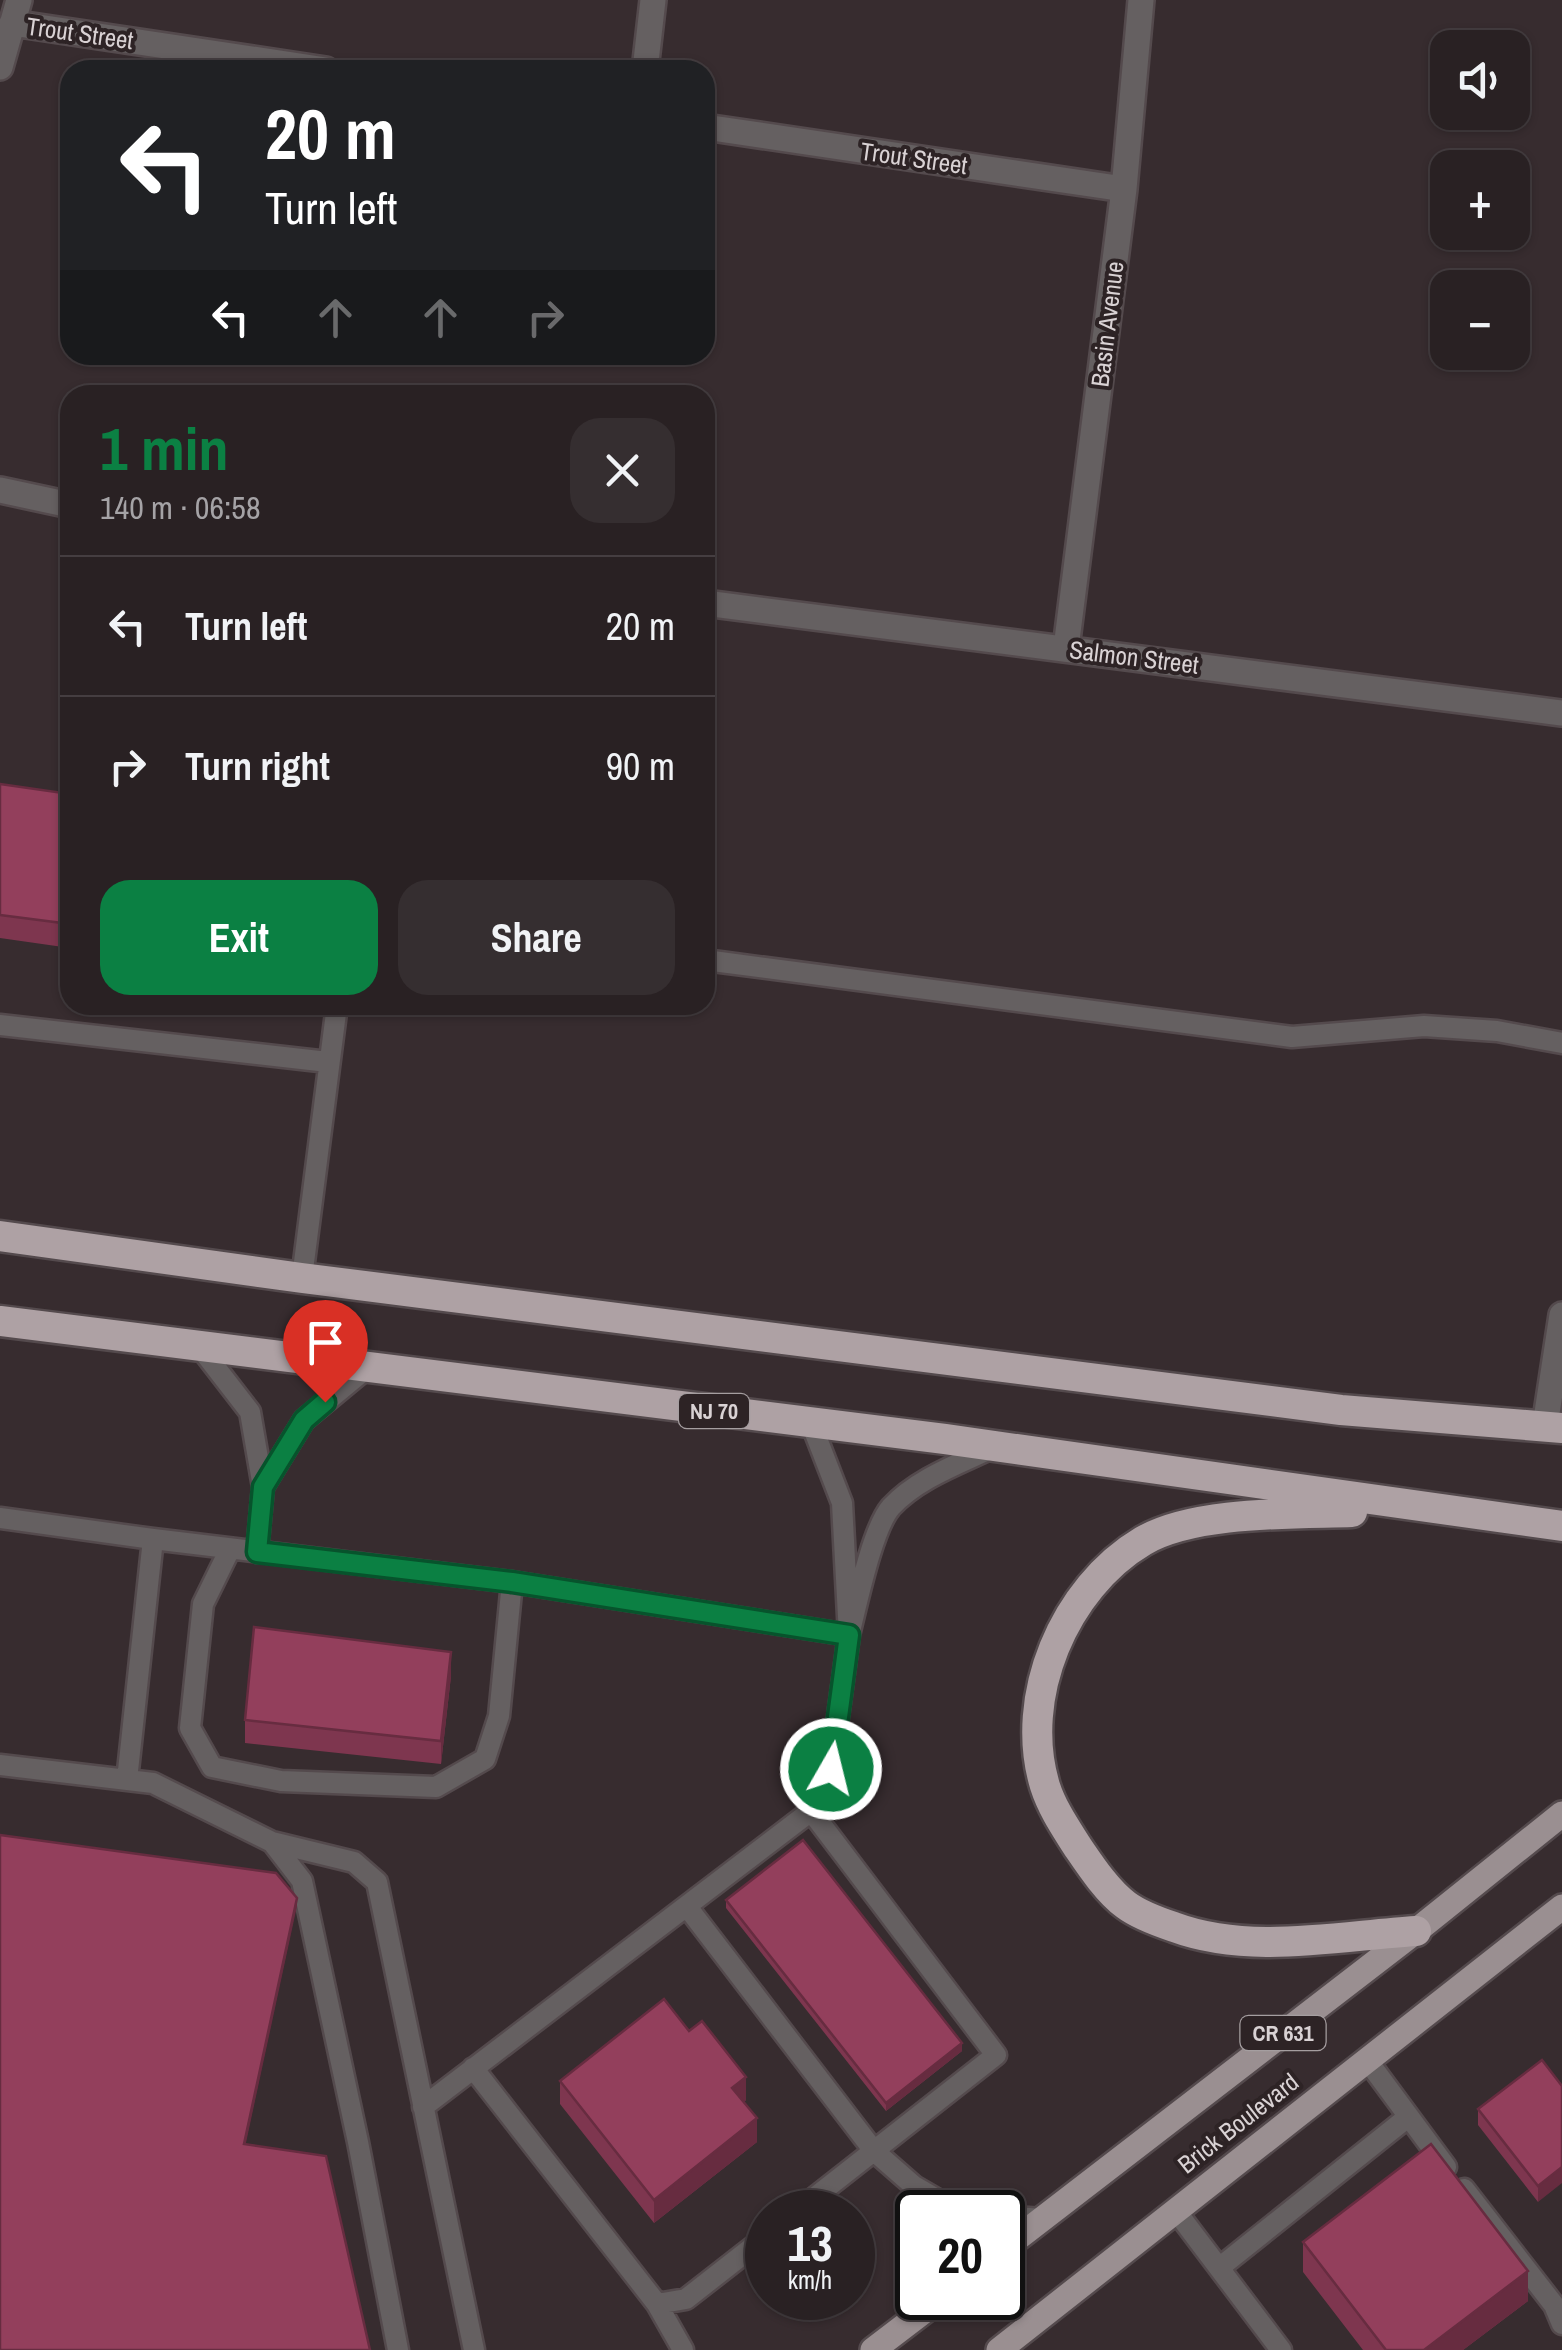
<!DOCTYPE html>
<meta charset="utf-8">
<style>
body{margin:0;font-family:"Archivo Narrow",sans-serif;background:#352e30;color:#f1f3f6;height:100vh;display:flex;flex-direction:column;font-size:38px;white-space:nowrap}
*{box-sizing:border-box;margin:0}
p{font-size:32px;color:#a5a3a6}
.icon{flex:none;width:55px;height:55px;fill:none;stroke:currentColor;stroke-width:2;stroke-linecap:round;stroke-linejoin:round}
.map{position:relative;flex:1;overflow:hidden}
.details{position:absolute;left:60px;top:385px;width:655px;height:630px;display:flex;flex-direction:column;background:#292123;border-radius:30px;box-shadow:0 2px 8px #0004,0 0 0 2px #453e41}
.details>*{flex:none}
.guide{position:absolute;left:60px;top:60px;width:655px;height:305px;border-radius:30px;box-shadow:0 2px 8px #0004,0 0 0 2px #453e41;background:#202124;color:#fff;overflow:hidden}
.fabs{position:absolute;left:1430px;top:30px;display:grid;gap:20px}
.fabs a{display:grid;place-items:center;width:100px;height:100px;border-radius:20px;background:#292123;box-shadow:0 2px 8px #0004,0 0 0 2px #453e41;font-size:50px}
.speed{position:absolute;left:745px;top:2190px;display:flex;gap:20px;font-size:50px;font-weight:700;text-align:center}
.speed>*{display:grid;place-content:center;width:130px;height:130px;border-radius:50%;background:#292123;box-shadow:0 2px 8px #0004,0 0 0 2px #453e41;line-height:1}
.speed small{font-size:25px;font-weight:400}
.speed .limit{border:5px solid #111;border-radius:15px;background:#fff;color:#111}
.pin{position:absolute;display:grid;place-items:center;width:85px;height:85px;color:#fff;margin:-102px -42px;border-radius:50% 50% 50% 0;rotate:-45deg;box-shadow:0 0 10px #0007}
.pin .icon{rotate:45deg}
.me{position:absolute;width:110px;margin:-55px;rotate:8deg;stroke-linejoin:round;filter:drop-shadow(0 0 8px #0008)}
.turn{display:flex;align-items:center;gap:35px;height:210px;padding:0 40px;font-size:45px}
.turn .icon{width:130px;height:130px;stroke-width:2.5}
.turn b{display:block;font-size:70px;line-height:85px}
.lanes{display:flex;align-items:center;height:95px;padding:0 40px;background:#0003;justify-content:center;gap:50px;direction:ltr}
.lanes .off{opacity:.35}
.round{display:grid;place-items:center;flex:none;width:105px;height:105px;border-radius:30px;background:#352e30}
.summary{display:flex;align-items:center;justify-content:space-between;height:170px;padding:0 40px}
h1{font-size:60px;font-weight:700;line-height:75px;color:#0b8043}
.action{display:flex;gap:20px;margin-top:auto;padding:20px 40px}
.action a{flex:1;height:115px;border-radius:30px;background:#0b8043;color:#fff;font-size:40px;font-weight:700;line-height:115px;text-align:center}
.action a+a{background:#352e30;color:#f1f3f6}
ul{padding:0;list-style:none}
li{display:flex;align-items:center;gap:30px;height:140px;padding:0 40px;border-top:2px solid #453e41}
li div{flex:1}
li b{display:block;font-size:38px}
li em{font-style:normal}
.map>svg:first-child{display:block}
</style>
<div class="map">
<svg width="1562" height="2350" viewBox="0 0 1562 2350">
<rect width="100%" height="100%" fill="#372c2f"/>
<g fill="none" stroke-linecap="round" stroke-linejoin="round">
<g stroke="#544a4d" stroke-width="25">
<path id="lane" d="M705 960 1292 1037 1424 1026 1497 1031 1562 1043
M0 1025 328 1062
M302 1278 337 1005
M199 1346 250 1412 263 1487 257 1552
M811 1423 842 1503 849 1635C857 1604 872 1529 891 1507 918 1478 959 1464 994 1447
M263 1487 304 1420 368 1367
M0 1518 153 1539 512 1582 849 1635 831 1769 811 1811 423 2107
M230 1549 203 1604 190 1728 212 1767 281 1781 436 1787 485 1759 499 1716 512 1582
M0 1765 153 1783 272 1842 302 1881 358 2142 398 2350
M127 1780 153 1539
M272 1842 354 1862 377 1882 474 2350
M688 1908 874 2151 914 2186 959 2212
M1367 2060 1446 2167
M473 2068 657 2304 686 2299 768 2235
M1464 2189 1554 2305 1562 2324
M1176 2211 1281 2350
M796 2212 996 2055 811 1811
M1002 2216 1042 2219
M1219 2268 1408 2117
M657 2304 683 2350"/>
</g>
<g stroke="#544a4d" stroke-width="30">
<path id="street" d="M12 23 326 70
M0 67 19 0
M645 70 653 0
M705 127 1124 189
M0 490 70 505
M705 603 1562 713
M1066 648 1124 189 1141 0
M1545 1426 1562 1315"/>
</g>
<g stroke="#544a4d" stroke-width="30">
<path id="primary" d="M1002 2250 1416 1931 1562 1814
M873 2350 941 2298
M999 2350 1562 1907"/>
</g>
<g stroke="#544a4d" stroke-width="35">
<path id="highway" d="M0 1236 302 1278 1341 1410 1562 1428
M0 1321 945 1439 1562 1526
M1352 1512C1293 1514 1194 1511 1143 1541 1064 1588 1018 1697 1045 1786 1052 1808 1065 1827 1077 1846 1090 1865 1107 1891 1126 1905 1138 1914 1159 1922 1174 1927 1249 1955 1338 1936 1416 1931"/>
</g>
<use href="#lane" stroke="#656061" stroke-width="20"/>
<use href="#street" stroke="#656061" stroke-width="25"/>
<use href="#primary" stroke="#9a8f91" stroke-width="25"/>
<use href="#highway" stroke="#aea1a4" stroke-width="30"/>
</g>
<path fill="#7e364f" d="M0 784 70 794V948L0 938Z
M451 1676 441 1764 245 1743V1720Z
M726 1900 962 2051 886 2111 726 1908Z
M560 2081 746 2100 744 2102 757 2142 654 2223 560 2104Z
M1562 2086 1538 2202 1478 2125V2109Z
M1303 2242 1528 2301 1463 2350H1363L1303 2272Z"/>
<path fill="#672c40" d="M451 1652V1676L441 1764V1741Z
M297 1898V1906L244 2152V2144Z
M962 2043V2051L886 2111V2103Z
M746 2077V2100L732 2111V2088Z
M757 2118V2142L654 2223V2200Z
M1562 2167V2183L1538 2202V2186Z
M1528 2271V2301L1463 2350H1424Z"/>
<path fill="#933f5c" stroke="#672c40" stroke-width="2.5" d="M0 784 70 794V924L0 915Z
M254 1627 451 1652 441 1741 245 1720Z
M0 1835 276 1873 297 1898 244 2144 326 2156 370 2350H0Z
M803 1840 962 2043 886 2103 726 1900Z
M664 1999 689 2031 702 2021 746 2077 732 2088 757 2118 654 2200 560 2081Z
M1542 2060 1562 2086V2167L1538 2186 1478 2109Z
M1431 2144 1528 2271 1424 2350H1386L1303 2242Z"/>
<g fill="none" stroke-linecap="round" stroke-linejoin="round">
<g stroke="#07532c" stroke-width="25">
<path id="route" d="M325 1402 304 1420 263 1487 257 1552 512 1582 849 1635 831 1769"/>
</g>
<use href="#route" stroke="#0b8043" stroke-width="18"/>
</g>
<g text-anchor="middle" stroke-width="8" stroke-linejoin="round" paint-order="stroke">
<g fill="#2d2325" stroke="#a59ea0" stroke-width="2.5">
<rect x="679" y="1394" width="70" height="34" rx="8"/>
<rect x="1240.5" y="2016" width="85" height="34" rx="8"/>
</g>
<g font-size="22" font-weight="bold" fill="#d9d2d4">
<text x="714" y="1419">NJ 70</text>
<text x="1283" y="2041">CR 631</text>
</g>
<g font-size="25" fill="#d9d2d4" stroke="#2d2325">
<text transform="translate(80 33) rotate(8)" y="9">Trout Street</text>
<text transform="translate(914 158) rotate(8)" y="9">Trout Street</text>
<text transform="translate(1107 324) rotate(-83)" y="9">Basin Avenue</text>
<text transform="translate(1134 657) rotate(7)" y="9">Salmon Street</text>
<text transform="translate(1238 2123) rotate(-38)" y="9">Brick Boulevard</text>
</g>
</g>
</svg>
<div class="fabs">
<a><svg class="icon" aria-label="sound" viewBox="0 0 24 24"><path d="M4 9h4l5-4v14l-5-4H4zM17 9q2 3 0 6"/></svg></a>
<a>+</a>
<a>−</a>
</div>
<div class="speed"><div>13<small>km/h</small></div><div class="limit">20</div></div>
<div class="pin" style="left:325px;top:1402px;background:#d93025"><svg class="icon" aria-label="arrive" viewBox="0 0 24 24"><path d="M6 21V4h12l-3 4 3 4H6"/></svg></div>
<svg class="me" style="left:831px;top:1769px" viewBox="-20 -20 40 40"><circle r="17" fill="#0b8043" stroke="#fff" stroke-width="3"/><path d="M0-11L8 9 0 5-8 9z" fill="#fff"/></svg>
<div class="guide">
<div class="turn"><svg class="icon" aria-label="left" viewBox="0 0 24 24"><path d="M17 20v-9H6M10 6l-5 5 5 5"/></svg><div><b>20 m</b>Turn left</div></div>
<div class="lanes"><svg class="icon" aria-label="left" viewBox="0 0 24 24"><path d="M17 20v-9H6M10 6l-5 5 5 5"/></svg><svg class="icon off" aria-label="ahead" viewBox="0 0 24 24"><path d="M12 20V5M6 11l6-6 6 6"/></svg><svg class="icon off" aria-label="ahead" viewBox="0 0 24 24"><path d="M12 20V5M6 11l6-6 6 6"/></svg><svg class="icon off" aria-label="right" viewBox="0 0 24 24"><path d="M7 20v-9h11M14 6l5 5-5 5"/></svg></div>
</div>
<section class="details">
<div class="summary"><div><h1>1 min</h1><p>140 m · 06:58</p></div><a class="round"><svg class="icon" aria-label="close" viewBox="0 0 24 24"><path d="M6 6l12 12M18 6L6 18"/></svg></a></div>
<ul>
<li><svg class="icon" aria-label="left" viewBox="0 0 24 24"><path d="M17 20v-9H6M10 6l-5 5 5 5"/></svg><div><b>Turn left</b></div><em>20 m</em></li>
<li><svg class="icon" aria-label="right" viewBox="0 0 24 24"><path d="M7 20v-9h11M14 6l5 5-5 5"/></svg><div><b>Turn right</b></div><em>90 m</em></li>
</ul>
<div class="action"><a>Exit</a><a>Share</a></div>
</section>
</div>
